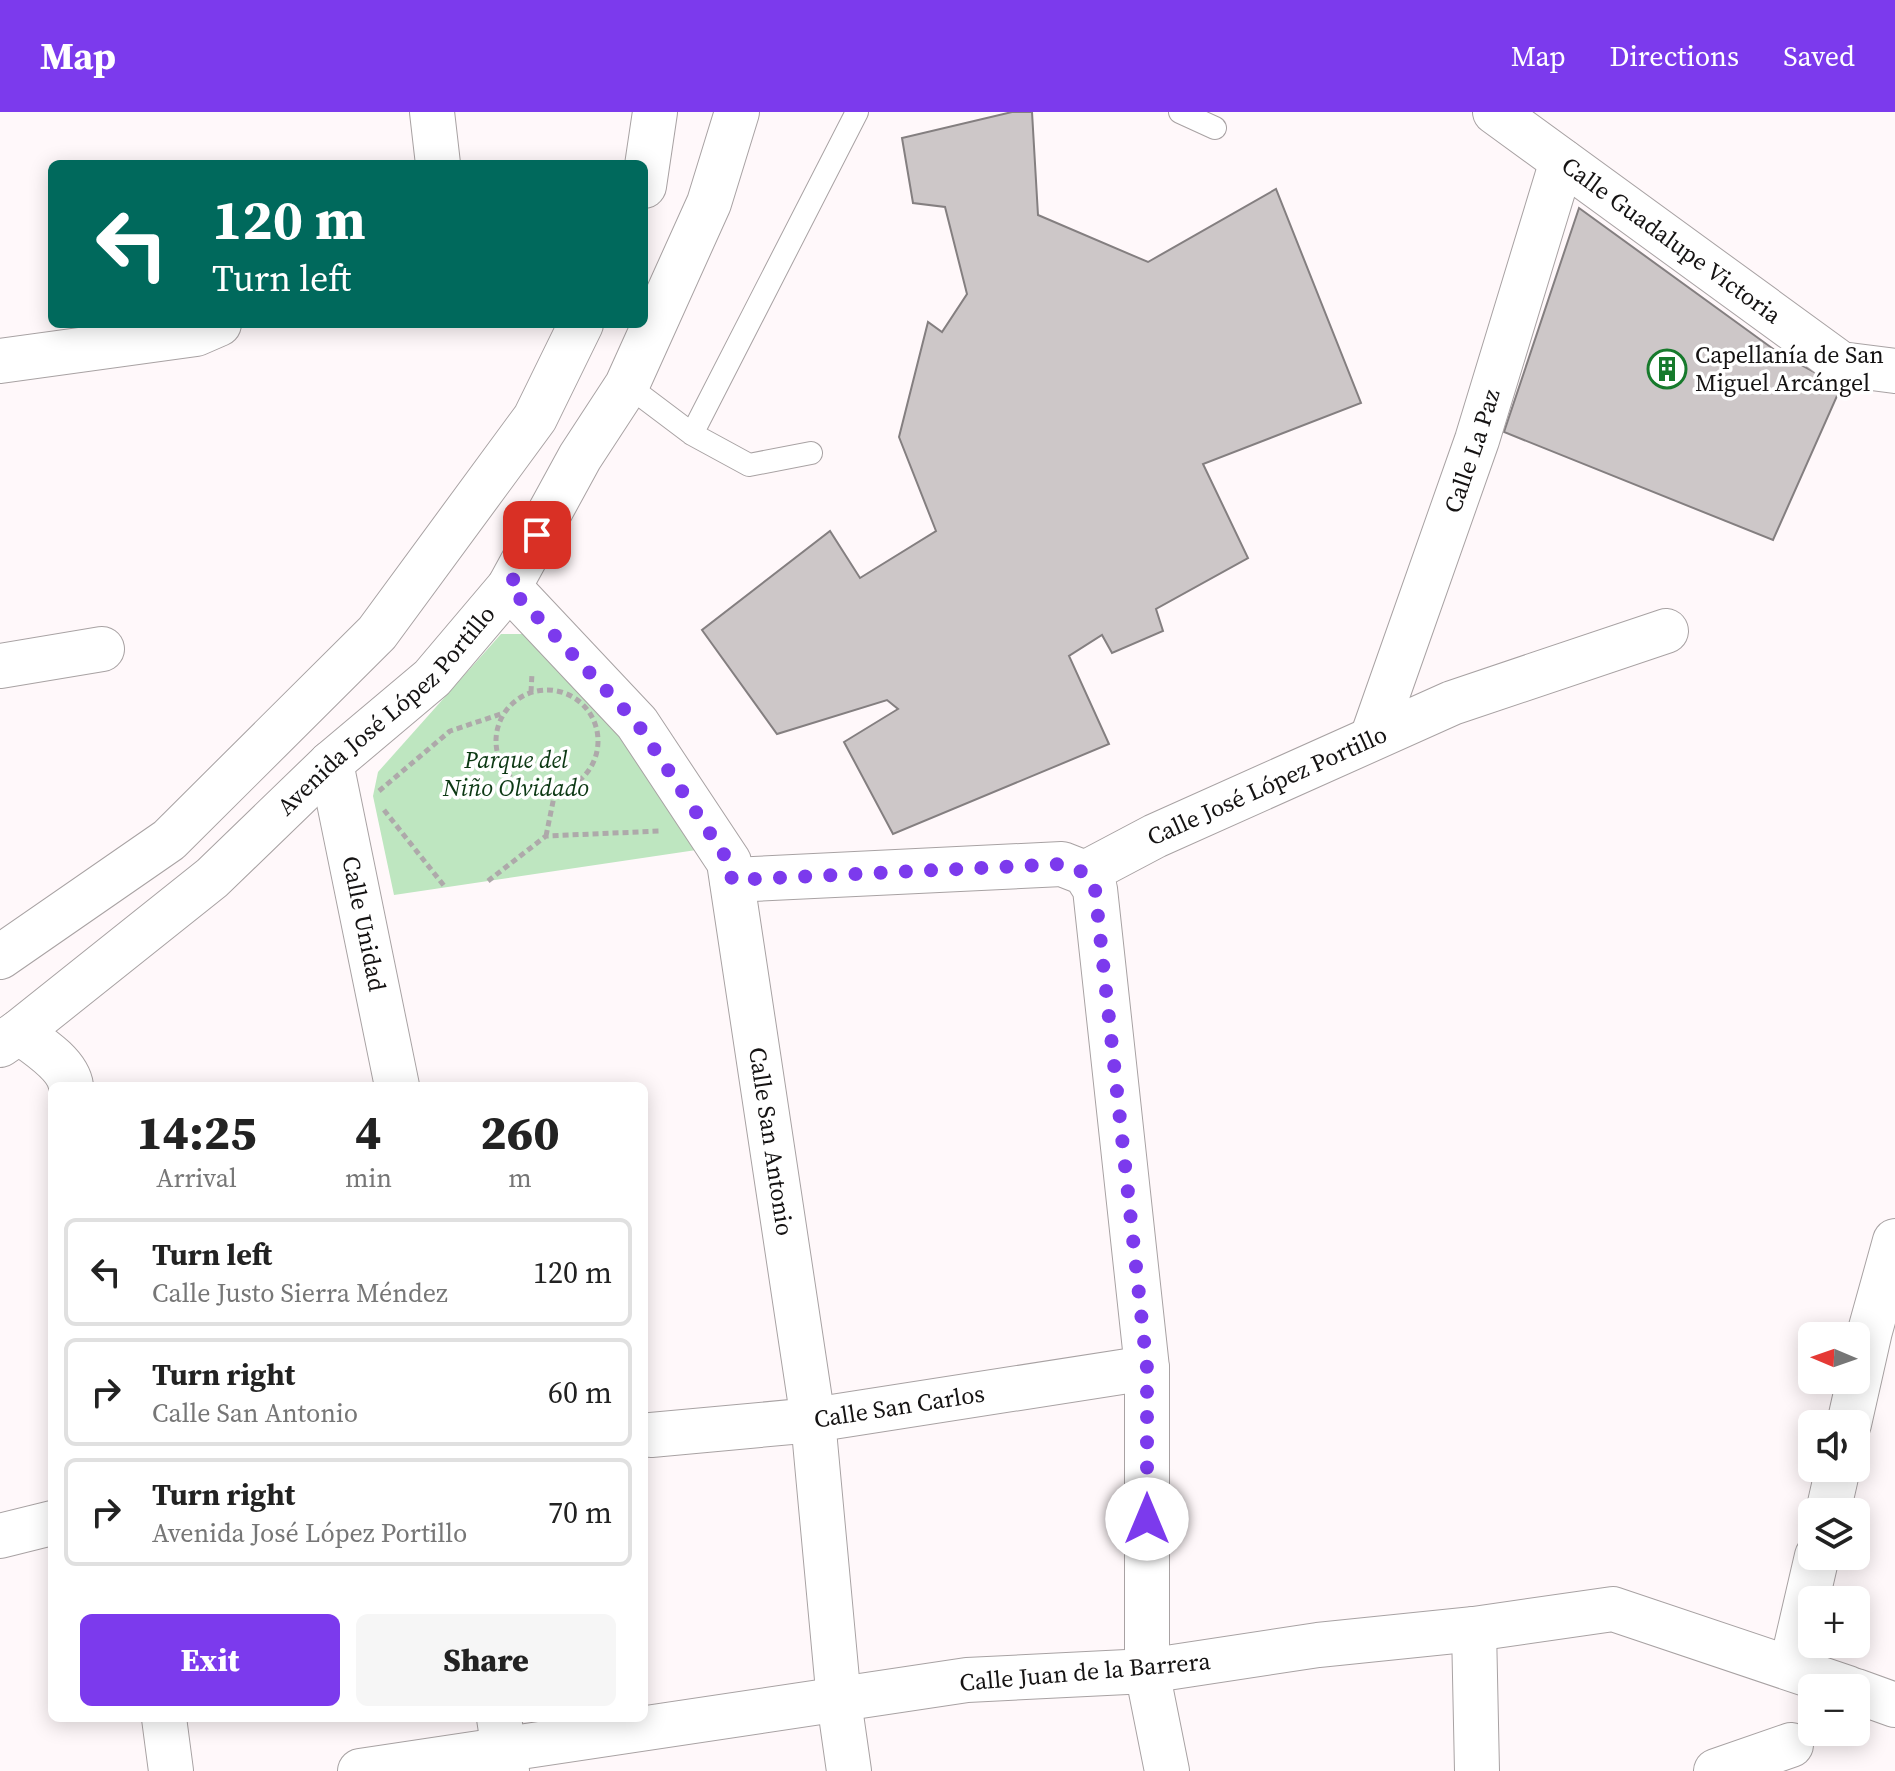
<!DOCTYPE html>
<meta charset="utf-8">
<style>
body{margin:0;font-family:"Source Serif 4",serif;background:#f6f6f6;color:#222;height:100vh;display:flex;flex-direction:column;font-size:30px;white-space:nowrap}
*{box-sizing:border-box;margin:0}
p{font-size:26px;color:#767676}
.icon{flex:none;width:44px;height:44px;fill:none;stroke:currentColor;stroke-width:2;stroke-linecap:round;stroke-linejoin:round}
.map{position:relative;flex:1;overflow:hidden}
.sheet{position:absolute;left:48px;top:970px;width:600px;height:640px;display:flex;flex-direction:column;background:#fff;border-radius:12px;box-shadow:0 4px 20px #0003}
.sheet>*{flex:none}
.top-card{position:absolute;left:48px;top:48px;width:600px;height:168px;border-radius:12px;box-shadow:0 4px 20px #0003;background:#00695c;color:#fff;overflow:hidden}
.needle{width:52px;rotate:272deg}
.controls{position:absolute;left:1798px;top:1210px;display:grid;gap:16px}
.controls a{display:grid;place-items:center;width:72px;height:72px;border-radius:12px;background:#fff;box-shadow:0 4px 20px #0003;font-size:40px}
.pin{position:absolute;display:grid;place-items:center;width:68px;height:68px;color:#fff;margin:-34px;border-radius:16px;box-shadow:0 4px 12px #0006}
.me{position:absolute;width:88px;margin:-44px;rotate:0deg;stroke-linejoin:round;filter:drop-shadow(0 0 6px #0008)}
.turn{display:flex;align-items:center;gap:28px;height:168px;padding:0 32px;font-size:36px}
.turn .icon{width:104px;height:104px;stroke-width:2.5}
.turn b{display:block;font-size:56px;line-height:68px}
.eta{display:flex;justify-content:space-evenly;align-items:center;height:136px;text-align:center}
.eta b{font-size:48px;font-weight:800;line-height:56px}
.primary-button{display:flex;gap:16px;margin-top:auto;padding:16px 32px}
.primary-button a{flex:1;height:92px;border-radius:12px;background:#7c3aed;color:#fff;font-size:32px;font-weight:800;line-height:92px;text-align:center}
.primary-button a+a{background:#f6f6f6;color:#222}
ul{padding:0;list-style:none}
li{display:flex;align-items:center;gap:24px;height:108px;margin:0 16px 12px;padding:0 16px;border:4px solid #e0e0e0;border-radius:12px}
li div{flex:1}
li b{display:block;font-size:30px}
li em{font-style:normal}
header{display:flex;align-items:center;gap:48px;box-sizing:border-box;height:112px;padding:0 40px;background:#7c3aed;color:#fff}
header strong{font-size:38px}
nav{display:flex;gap:44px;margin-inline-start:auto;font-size:28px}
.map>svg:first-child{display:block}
</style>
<header>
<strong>Map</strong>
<nav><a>Map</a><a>Directions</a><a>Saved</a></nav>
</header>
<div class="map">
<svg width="1895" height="1659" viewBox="0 0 1895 1659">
<rect width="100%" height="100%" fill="#fff8fa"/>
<path fill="#bee6c0" d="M501 522H534L621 621 703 737 394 783 373 684 378 660Z"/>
<path fill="#cdc7c8" stroke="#847f80" stroke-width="2" d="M1012 0H1032L1038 103 1148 150 1276 77 1361 291 1203 352 1248 446 1156 497 1163 519 1112 541 1102 523 1069 544 1109 632 893 722 844 630 898 597 887 588 777 622 702 518 830 419 860 466 936 419 899 325 928 210 942 220 967 182 945 95 913 91 902 26Z
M1579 96 1776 239 1841 275 1773 428 1504 320Z"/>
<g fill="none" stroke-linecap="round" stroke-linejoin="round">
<g stroke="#a8a2a3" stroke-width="24">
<path id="service" d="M1180 0 1215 16
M627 273 692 322 749 353 811 341
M692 322 857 0"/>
</g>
<g stroke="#a8a2a3" stroke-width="46">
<g id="minor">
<path d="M432 0 438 52"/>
<path d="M0 249 196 222 219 212"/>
<path id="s1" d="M509 475 637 611 729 750 813 1308 839 1589 849 1659"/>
<path d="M0 554 102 537"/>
<path id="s2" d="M1372 626 1477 328 1562 49"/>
<path id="s3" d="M331 651 397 974"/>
<path id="s4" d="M1085 761 1155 724 1452 591 1666 519"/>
<path d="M732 768 1062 752 1085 761 1095 777 1147 1256V1559L1318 1533 1474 1517 1613 1497 1848 1576"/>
<path d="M1849 1312 1870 1219 1895 1129"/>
<path id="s5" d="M651 1323 813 1308 1147 1256"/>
<path d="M1828 1400 1838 1356"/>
<path d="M0 1424 52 1411"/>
<path d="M1474 1517 1477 1659"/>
<path d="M1791 1556 1817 1444"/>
<path d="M1856 1579 1895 1593"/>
<path d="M499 1606 507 1659"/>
<path d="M1716 1659 1791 1633"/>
</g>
</g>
<g stroke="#a8a2a3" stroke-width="46">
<g id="tertiary">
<path id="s6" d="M1495 0 1841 252 1895 259"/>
<path d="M19 920C37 933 68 952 71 974"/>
<path d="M164 1606 171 1659"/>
<path d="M360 1659 967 1568 1147 1559 1167 1659"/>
</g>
</g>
<g stroke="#a8a2a3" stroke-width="46">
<g id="secondary">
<path d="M644 74 655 0"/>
<path d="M0 845 169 728 377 521 535 306 581 212"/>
<path id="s7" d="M0 933 19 920 212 766 331 651 432 566 509 475 580 345 627 273 709 91 737 0"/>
</g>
</g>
<path stroke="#aea9aa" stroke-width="5" stroke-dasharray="6 4" stroke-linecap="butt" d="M496 629a51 51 0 1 1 102 0a51 51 0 1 1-102 0Z
M531 580 532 561
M379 679 450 619 504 601
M510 679 521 675
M384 698 445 775
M546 724 555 680
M488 769 546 724 661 719"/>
<use href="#service" stroke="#fff" stroke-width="22"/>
<use href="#minor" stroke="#fff" stroke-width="44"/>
<use href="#tertiary" stroke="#fff" stroke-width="44"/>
<use href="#secondary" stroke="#fff" stroke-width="44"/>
</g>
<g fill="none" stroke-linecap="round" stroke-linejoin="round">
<path stroke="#7c3aed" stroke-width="14" stroke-dasharray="0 25.2" d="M537 423 509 475 637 611 729 750 732 768 1062 752 1085 761 1095 777 1147 1256V1407"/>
</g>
<defs>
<g id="building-ring" transform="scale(2)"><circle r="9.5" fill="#fff" stroke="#177a2c" stroke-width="1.5"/><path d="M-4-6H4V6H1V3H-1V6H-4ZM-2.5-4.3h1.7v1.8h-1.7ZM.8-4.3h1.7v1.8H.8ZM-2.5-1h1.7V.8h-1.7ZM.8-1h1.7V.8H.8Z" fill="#177a2c"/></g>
</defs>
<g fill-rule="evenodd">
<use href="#building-ring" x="1667" y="257"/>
</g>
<g text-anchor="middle" stroke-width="7" stroke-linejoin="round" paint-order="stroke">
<g font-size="24" fill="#151313" stroke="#fff">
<text dy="8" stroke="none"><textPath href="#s6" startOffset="218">Calle Guadalupe Victoria</textPath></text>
<text dy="8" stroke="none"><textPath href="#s2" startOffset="304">Calle La Paz</textPath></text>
<text dy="8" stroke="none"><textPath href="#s7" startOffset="512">Avenida José López Portillo</textPath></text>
<text dy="8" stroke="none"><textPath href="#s4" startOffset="202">Calle José López Portillo</textPath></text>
<text dy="8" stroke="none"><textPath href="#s3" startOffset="164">Calle Unidad</textPath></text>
<text dy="8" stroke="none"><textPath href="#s1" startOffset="636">Calle San Antonio</textPath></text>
<text dy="8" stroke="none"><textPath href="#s5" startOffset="250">Calle San Carlos</textPath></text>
<text transform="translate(1085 1560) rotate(-5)" y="8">Calle Juan de la Barrera</text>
</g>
<g font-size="24" fill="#151313" stroke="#fff" text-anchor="start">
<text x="1695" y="251">Capellanía de San<tspan x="1695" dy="28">Miguel Arcángel</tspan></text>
</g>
<g font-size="24" font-style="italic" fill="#0c3813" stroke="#fff">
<text x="516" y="656">Parque del<tspan x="516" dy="28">Niño Olvidado</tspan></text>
</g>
</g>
</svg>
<div class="controls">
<a><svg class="needle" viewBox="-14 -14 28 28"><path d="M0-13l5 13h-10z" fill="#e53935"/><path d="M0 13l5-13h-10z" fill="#767676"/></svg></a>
<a><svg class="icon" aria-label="sound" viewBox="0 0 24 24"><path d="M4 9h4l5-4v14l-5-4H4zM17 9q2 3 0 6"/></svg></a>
<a><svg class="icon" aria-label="layers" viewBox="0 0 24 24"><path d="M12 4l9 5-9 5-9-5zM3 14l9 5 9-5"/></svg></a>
<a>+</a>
<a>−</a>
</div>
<div class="pin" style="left:537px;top:423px;background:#d93025"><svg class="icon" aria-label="arrive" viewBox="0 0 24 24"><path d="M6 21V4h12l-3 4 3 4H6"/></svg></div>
<svg class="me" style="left:1147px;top:1407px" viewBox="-20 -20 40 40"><circle r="19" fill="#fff"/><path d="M0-13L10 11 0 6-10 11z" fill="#7c3aed"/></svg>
<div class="top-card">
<div class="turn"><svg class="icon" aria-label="left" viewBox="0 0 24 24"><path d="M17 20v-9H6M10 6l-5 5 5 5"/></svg><div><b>120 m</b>Turn left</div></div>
</div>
<section class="sheet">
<div class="eta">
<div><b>14:25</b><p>Arrival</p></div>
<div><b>4</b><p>min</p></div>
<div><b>260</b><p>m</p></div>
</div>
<ul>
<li><svg class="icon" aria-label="left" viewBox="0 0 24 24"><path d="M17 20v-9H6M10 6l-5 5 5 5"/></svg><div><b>Turn left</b><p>Calle Justo Sierra Méndez</p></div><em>120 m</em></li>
<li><svg class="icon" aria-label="right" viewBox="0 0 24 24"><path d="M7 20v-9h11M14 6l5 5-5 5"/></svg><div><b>Turn right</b><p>Calle San Antonio</p></div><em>60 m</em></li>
<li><svg class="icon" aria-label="right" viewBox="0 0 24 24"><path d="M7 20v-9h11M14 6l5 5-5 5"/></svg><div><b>Turn right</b><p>Avenida José López Portillo</p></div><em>70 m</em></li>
</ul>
<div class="primary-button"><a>Exit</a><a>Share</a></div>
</section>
</div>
